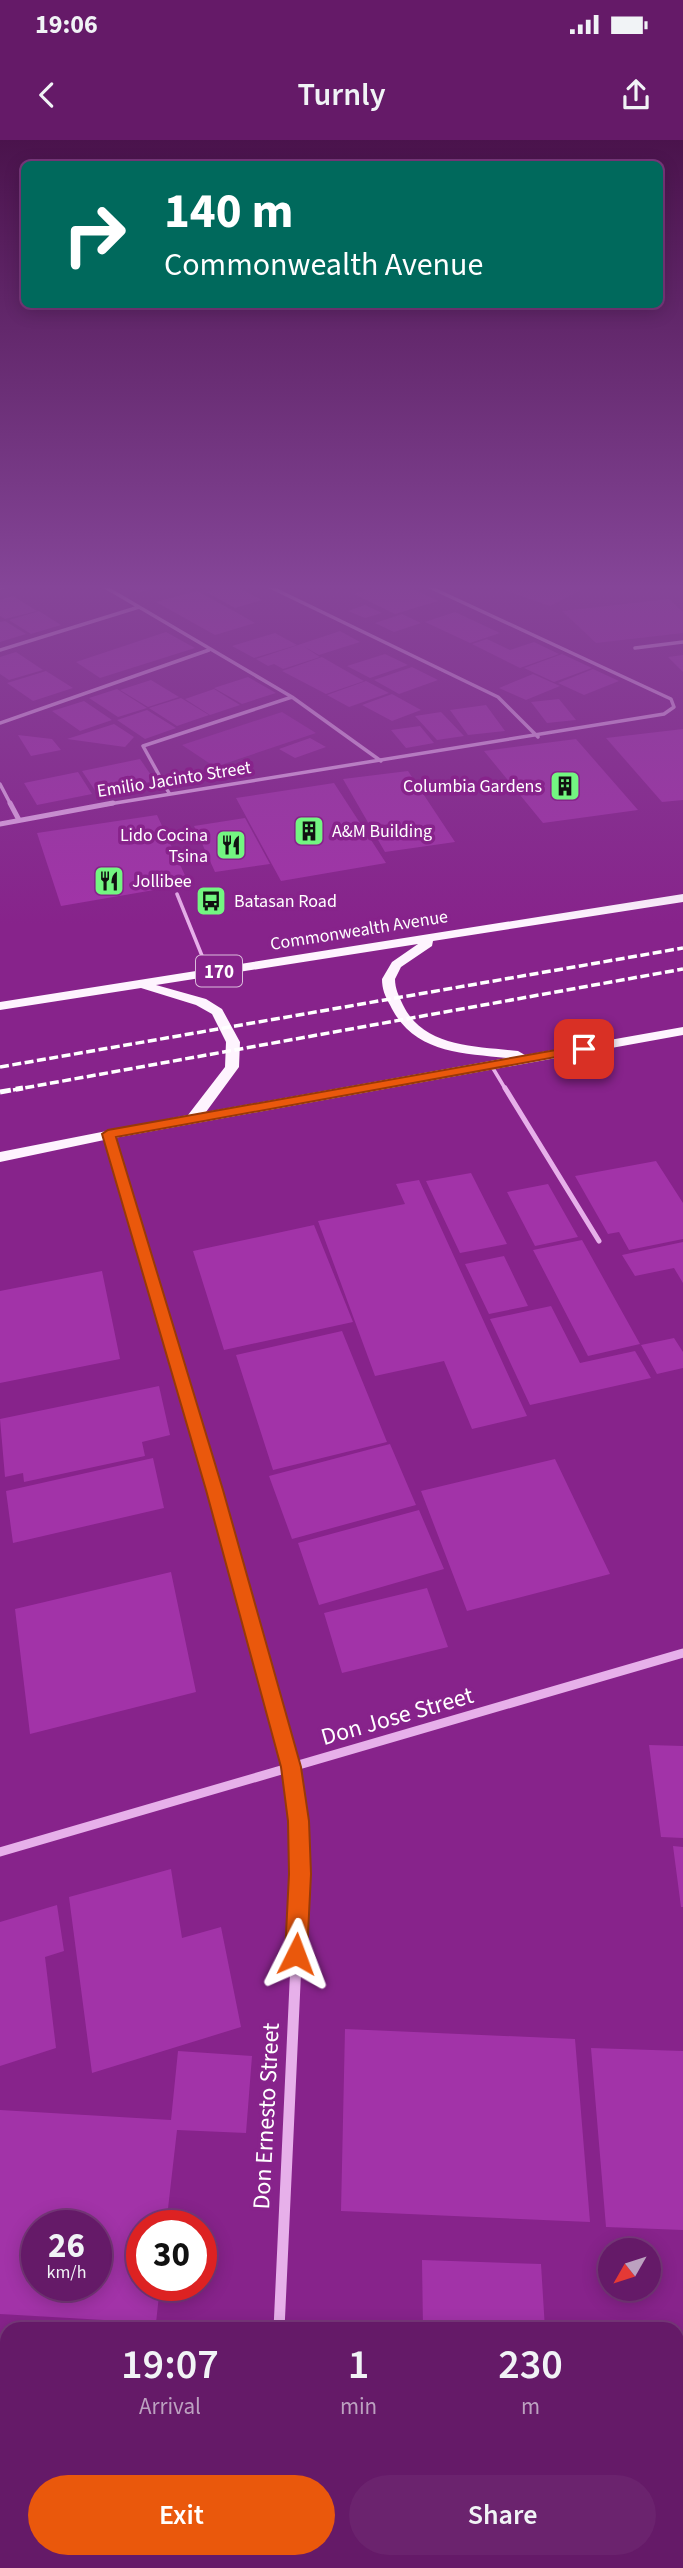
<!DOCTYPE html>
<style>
body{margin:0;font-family:"Source Sans 3",sans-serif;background:#6b236e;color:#f1f3f6;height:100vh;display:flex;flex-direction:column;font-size:26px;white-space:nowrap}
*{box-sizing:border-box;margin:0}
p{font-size:23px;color:#bca1c0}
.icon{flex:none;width:38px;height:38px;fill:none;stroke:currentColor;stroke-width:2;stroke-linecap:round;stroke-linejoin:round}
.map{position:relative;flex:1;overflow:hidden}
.drawer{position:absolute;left:0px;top:2182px;width:684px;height:247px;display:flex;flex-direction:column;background:#651a68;border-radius:21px 21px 0 0;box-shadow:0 4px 18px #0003,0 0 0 2px #79387c}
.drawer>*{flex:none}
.banner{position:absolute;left:21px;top:21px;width:642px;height:147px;border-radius:10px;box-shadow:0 4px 18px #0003,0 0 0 2px #79387c;background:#00695c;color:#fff;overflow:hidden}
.needle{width:46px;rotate:231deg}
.fabs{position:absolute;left:598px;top:2098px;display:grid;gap:14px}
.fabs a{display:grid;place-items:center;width:63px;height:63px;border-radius:50%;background:#651a68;box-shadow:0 4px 18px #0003,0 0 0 2px #79387c;font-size:35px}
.speed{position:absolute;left:21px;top:2070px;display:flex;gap:14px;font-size:35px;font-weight:700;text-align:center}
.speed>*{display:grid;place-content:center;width:91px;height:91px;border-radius:50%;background:#651a68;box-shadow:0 4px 18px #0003,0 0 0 2px #79387c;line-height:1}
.speed small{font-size:18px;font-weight:400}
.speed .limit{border:10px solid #d22;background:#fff;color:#111}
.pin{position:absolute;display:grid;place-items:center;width:60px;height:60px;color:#fff;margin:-30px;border-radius:14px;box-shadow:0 4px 10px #0006}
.me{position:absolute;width:77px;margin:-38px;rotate:3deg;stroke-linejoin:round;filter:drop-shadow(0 0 5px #0008)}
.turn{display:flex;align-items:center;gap:24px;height:147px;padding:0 28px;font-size:32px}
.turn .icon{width:91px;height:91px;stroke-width:2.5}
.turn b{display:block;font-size:49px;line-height:60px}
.eta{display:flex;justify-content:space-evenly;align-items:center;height:119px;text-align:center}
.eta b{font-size:42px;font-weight:600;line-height:49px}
.button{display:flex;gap:14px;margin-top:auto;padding:14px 28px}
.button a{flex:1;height:80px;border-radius:42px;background:#ea580c;color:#fff;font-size:28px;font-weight:600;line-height:80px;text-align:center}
.button a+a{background:#6b236e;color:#f1f3f6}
.status{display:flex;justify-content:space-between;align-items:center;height:49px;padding:0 35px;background:#651a68;direction:ltr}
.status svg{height:19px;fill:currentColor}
header{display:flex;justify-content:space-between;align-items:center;height:91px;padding:0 28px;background:#651a68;font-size:32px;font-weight:600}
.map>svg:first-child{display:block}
</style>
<div class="status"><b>19:06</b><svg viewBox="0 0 49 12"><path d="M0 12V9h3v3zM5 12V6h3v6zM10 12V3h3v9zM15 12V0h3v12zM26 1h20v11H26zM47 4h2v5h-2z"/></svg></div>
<header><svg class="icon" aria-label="back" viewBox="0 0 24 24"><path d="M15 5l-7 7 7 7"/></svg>Turnly<svg class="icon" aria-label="share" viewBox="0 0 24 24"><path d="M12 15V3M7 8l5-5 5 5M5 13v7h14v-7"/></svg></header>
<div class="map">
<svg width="683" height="2428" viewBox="0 0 683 2428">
<rect width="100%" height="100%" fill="#87238b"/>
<path fill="#9d2da3" d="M516 444H593L550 466 504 450Z
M669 459 683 472V493L596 503 562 471Z
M282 572 316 593 215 627 182 605Z"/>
<path fill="#a233a8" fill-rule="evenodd" d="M123 444H165V445L138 453Z
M387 444H403L438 461 395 474 354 454Z
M233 445 262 460 235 468 206 452Z
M197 451 234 471 255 483 215 495 156 462Z
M13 456 37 471 5 479 0 476V460Z
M365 465 382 473 365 478 348 471Z
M39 471 61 485 31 494 9 480Z
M455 472 500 493 470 503 425 482Z
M402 474 421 483 394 492 375 483Z
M5 481 26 494 0 502V482Z
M340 491 360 502 319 515 303 506 320 517 283 529 274 524 268 526 256 519Z
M166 492 195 508 100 538 76 522Z
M275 493 297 505 254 518 232 506Z
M487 499 510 510 534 502 559 514 520 528 472 504Z
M16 512 43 530 9 540 0 534V517Z
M385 514 408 525 370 538 347 526Z
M562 514 592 528 554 542 524 528Z
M683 515V532L668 517Z
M322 517 341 528 364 541 326 554 282 531Z
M412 527 438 540 399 554 374 540Z
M593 529 619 541 584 555 558 543Z
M46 531 73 548 33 561 7 543Z
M533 534 560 546 526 560 499 548Z
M248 537 276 553 242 564 214 548Z
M151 540 179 557 148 567 120 550Z
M366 541 389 553 349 567 327 555Z
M117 549 147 568 118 577 89 558Z
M214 549 240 565 210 575 185 559Z
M392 554 421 570 392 581 362 565Z
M181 558 209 575 177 586 149 568Z
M559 559 576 580 547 583 531 562Z
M84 561 112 580 80 591 52 571Z
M486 565 505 591 468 595 450 570Z
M147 570 176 588 145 599 117 580Z
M441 572 464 596 437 600 415 576Z
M114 584 134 597 125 607 67 599Z
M420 586 434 603 406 608 391 590Z
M683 589V660L662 662 606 598Z
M18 595 52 599 61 610 31 616Z
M310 598 326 607 295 618 279 609Z
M576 599 638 670 543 683 484 611Z
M140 619 155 641 96 652 82 631Z
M408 631 455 702 385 712 343 639Z
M78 632 92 654 37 665 24 643Z
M334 643 386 723 281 741 236 658Z
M157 675 189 744 61 766 37 693Z
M245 678 270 724 215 732 194 686Z
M656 1021 683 1063V1099L629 1110 619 1092 608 1094 575 1036Z
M471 1033 507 1104 460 1113 426 1041Z
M419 1040 527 1276 472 1289 444 1221 375 1236 318 1081 405 1064 396 1044Z
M548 1044 578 1097 535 1106 507 1052Z
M314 1085 353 1182 224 1210 193 1111Z
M582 1100 640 1204 588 1216 533 1110Z
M683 1102V1143L674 1128 635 1136 622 1115Z
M504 1116 528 1166 489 1174 465 1124Z
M102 1131 120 1219 0 1243V1151Z
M551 1166 580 1223 635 1211 651 1238 530 1265 490 1179Z
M342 1191 387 1302 273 1330 236 1215Z
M674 1198 683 1212V1228L657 1234 641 1205Z
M159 1246 170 1295 142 1302 145 1316 24 1342 23 1333 5 1337 0 1279Z
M390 1304 416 1365 292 1399 269 1336Z
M153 1318 164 1368 13 1403 6 1351Z
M555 1319 610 1434 467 1471 421 1351Z
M419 1370 444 1429 319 1465 298 1403Z
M171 1432 196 1552 30 1594 15 1469Z
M427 1448 448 1507 342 1533 324 1473Z
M649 1605 683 1606V1698L661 1697Z
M673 1706 683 1707V1767H681Z
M171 1729 182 1798 221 1787 241 1887 92 1933 69 1757Z
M57 1765 64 1811 45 1817 56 1908 0 1926V1782Z
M345 1889 575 1899 590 2082 341 2071Z
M591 1908 683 1911V2090L606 2087Z
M178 1911 252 1916 246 1993 177 1990 166 2086H142V2146H160L156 2183 0 2174V1970L171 1980ZM37 2086H96V2146H37Z
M422 2120 541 2124 545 2189H423Z
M0 2257 7 2258V2422H201V2428H0Z
M677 2354 683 2355V2428H659L658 2422H677Z
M376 2422H619L620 2428H376Z"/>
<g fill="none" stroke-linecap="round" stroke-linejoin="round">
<path stroke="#e7b0ea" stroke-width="3.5" d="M177 754 209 833
M491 925 506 950"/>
<path stroke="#e7b0ea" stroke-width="5" d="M505 948 599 1101"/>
<path stroke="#e7b0ea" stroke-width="3.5" d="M100 444 292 557 381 621
M264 444 498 557 538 597
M478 446 482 444
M0 448 14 444
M635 508 683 502
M0 510 139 467
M0 583 209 510
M0 644 11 665
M169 653 143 606 292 557
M103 665 664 574 674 567 671 559 423 444"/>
<path stroke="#e7b0ea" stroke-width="5" d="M10 663 19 680
M0 684 113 663"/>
<path stroke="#e7b0ea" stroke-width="7" d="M109 994 205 1320"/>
<path stroke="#e7b0ea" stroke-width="9" d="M205 1319 291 1627 299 1681 297 1802
M0 1712 683 1513"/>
<path stroke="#e7b0ea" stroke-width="11" d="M279 2189 297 1801
M268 2422V2428"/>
<path fill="#fef4fe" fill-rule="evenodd" d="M683 754V762L433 801 432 806 401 827 395 839C395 849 399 856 403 865 424 908 476 906 518 911L525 915 683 887V895L109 999 0 1022V1012L188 975 225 927 226 902 212 874 196 865 141 848 0 870V862ZM418 804 392 822 382 839C382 849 385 856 390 865 413 913 460 913 507 918L206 972 239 927 240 902 222 869 206 859 156 845Z"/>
<path stroke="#fff" stroke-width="3.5" stroke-dasharray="9 3.5" stroke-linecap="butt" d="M0 927 683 808
M13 950 683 829"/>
<path stroke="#fff" stroke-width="5" stroke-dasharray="11 5" stroke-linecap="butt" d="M0 952 23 948"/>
</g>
<linearGradient id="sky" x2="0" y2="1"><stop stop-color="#4a134c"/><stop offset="0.57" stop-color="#854598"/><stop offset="1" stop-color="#854598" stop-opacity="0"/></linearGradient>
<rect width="683" height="784" fill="url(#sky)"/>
<path fill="#ea580c" stroke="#983908" stroke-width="2" d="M584 905 589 906V911L116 997 223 1350 301 1627 309 1681 311 1734 307 1814 304 1822 296 1825 288 1822 285 1814 289 1734 288 1681 281 1627 206 1350 102 994 108 990Z"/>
<defs>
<g id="building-square" transform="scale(1.575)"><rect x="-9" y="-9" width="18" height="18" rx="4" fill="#73f681" stroke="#87238b"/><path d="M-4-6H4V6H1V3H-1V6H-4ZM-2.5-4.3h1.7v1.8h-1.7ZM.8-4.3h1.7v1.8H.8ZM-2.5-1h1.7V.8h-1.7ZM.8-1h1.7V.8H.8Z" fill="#111"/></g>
<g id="restaurant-square" transform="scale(1.575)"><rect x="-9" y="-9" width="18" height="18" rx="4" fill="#73f681" stroke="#87238b"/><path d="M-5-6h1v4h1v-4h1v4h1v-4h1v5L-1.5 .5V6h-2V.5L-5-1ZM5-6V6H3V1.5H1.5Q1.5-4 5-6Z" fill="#111"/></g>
<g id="bus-square" transform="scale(1.575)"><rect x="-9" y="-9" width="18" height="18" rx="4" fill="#73f681" stroke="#87238b"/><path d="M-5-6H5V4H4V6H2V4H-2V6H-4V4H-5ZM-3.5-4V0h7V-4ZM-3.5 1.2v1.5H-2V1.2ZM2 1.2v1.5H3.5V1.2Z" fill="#111"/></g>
</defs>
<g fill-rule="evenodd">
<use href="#building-square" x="565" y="646"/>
<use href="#building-square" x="309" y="691"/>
<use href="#restaurant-square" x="231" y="705"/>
<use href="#restaurant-square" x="109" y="741"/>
<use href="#bus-square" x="211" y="761"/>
</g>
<g text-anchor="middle" stroke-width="7" stroke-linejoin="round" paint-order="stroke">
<g font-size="18" fill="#fff" stroke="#87238b">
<text transform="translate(174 639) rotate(-9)" y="6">Emilio Jacinto Street</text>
<text transform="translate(359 790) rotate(-9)" y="6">Commonwealth Avenue</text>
</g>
<g font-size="18" fill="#fff" stroke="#87238b" text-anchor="start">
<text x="542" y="652" text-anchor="end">Columbia Gardens</text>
<text x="332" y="697">A&amp;M Building</text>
<text x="208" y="701" text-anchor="end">Lido Cocina<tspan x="208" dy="21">Tsina</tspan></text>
<text x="132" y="747">Jollibee</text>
<text x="234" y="767">Batasan Road</text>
</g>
<rect fill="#87238b" stroke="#dbbddc" stroke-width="2" x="196" y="815.5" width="46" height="31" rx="5"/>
<g font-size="19" font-weight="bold" fill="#fff">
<text x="219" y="838">170</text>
</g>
<g font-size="24" fill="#fff" stroke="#87238b">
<text transform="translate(397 1576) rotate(-16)" y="8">Don Jose Street</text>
<text transform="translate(266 1976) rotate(-87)" y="8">Don Ernesto Street</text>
</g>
</g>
</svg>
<div class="fabs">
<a><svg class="needle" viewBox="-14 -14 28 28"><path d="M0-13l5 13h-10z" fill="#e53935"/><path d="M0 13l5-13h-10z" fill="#bca1c0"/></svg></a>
</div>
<div class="speed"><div>26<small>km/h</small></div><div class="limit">30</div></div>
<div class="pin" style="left:584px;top:909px;background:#d93025"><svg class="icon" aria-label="arrive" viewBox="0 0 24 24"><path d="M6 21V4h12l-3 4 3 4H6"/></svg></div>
<svg class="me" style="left:296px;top:1814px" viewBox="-20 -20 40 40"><path d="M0-17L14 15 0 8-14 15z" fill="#ea580c" stroke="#fff" stroke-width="4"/></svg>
<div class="banner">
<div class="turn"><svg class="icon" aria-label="right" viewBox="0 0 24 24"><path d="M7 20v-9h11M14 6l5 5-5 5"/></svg><div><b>140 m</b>Commonwealth Avenue</div></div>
</div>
<section class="drawer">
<div class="eta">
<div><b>19:07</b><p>Arrival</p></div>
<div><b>1</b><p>min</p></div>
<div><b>230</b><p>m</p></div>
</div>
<div class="button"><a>Exit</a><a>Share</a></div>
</section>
</div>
